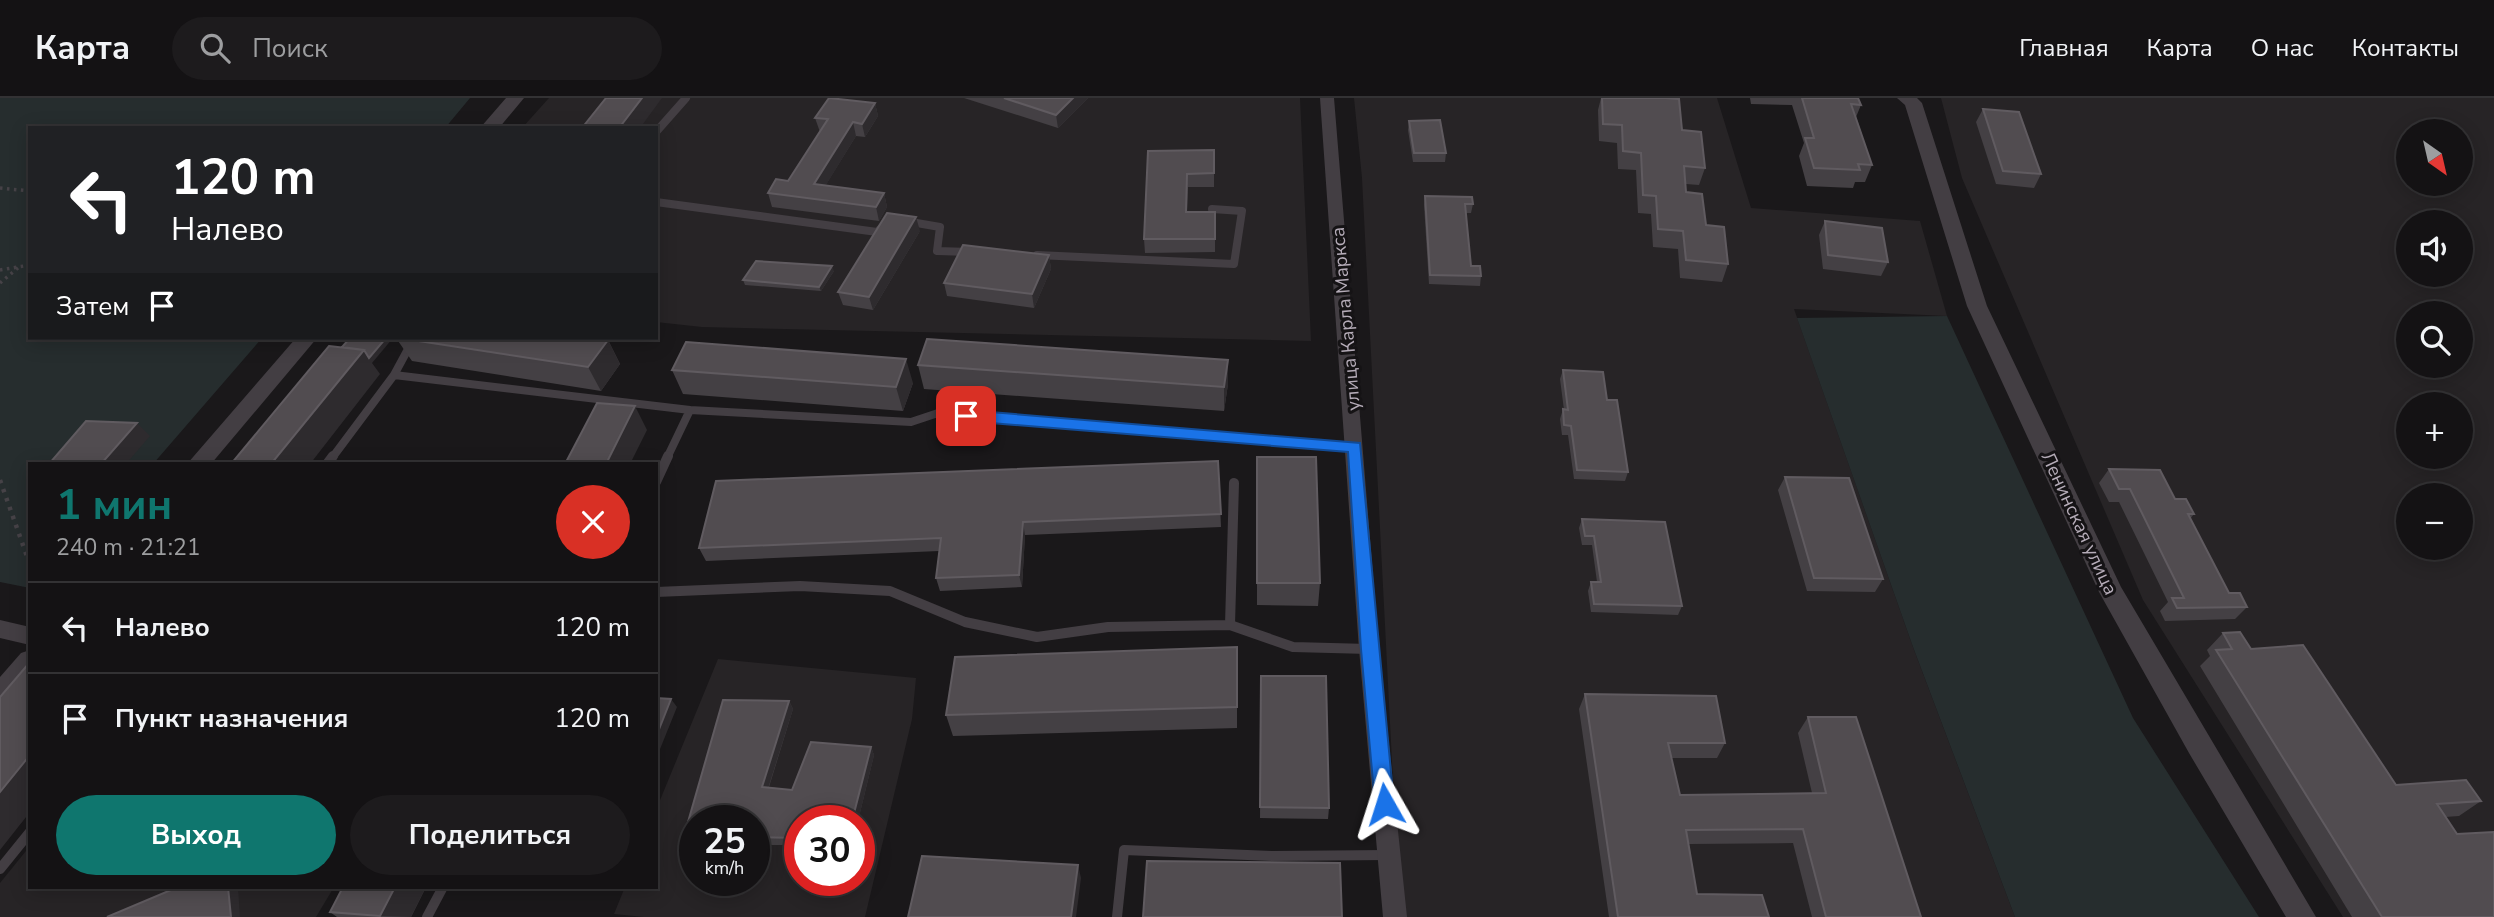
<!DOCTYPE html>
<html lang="ru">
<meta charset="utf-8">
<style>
body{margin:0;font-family:"Nunito Sans",sans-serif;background:#1d1b1d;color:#f1f3f6;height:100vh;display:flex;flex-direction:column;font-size:26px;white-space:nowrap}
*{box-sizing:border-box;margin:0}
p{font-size:23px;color:#9d9ea0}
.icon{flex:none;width:38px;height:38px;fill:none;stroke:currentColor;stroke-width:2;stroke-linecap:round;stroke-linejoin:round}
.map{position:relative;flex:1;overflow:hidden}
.details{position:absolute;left:28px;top:364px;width:630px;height:427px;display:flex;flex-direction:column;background:#141214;border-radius:0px;box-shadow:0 4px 18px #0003,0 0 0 2px #333234}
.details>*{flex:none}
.top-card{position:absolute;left:28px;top:28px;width:630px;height:214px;border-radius:0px;box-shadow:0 4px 18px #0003,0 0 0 2px #333234;background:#202124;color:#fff;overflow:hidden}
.needle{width:46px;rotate:146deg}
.buttons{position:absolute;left:2396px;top:21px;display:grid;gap:14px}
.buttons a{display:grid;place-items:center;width:77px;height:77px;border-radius:50%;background:#141214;box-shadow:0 4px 18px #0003,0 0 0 2px #333234;font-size:35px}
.speed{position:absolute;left:679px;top:707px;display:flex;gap:14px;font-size:35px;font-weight:700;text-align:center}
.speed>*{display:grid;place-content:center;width:91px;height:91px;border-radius:50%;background:#141214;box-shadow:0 4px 18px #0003,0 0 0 2px #333234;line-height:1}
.speed small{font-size:18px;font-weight:400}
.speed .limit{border:10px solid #d22;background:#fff;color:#111}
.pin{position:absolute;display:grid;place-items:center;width:60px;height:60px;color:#fff;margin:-30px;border-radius:14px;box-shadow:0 4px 10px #0006}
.me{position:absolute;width:77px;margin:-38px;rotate:354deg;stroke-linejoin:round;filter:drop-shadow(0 0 5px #0008)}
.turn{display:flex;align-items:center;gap:24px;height:147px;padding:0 28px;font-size:32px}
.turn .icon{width:91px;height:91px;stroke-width:2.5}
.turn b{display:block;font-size:49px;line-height:60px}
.then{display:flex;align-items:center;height:66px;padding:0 28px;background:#0003;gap:14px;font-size:26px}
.round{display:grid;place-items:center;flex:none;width:74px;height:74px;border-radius:37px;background:#1d1b1d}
.head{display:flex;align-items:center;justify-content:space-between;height:119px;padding:0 28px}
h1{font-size:42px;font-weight:700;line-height:52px;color:#0f766e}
.cta{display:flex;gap:14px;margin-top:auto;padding:14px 28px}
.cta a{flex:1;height:80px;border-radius:42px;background:#0f766e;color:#fff;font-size:28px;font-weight:700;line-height:80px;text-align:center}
.cta a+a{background:#1d1b1d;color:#f1f3f6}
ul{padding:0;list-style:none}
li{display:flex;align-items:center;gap:21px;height:91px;padding:0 28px;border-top:2px solid #333234}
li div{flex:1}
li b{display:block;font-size:26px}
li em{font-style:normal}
header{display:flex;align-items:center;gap:42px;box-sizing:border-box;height:98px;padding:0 35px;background:#141214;border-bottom:2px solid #333234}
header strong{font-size:33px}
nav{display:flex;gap:38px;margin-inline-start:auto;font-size:24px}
.search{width:490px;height:63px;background:#1d1b1d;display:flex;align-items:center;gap:18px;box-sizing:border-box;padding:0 24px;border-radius:38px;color:#9d9ea0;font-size:26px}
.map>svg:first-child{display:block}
</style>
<header>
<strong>Карта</strong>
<div class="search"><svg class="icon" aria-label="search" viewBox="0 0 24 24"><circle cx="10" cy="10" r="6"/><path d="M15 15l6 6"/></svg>Поиск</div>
<nav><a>Главная</a><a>Карта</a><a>О нас</a><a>Контакты</a></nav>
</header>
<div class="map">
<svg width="2494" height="819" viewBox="0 0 2494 819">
<rect width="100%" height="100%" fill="#1a181a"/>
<path fill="#272426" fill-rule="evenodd" d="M549 0H1300L1311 243 702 229 656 224V30H522Z
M1354 0H1717L1751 110 1920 123 1947 218 1794 211 1913 549 2015 819H1400L1362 80Z
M1941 0H2494V819H2343L2143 502 1962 80ZM2408 33H2460V86H2408ZM2408 124H2460V177H2408ZM2408 215H2460V268H2408ZM2408 306H2460V359H2408ZM2408 397H2460V450H2408Z
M718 561 916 580 912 621 865 819H644L614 816 625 789H656V712ZM695 723H754V782H695ZM800 723H859V782H800Z
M30 748V789H334L316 819H0V785Z"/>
<path fill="#262d2e" d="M0 0H470L445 30H30V240H262L153 366H30V490L0 484Z
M1947 218 2133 620 2259 819H2015L1913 549 1797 220Z"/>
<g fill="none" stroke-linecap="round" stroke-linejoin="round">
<path stroke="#464247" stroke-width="3.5" stroke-dasharray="2.5 4.5" stroke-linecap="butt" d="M0 90 30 93
M0 172 30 167
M0 185 19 169"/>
<path stroke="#464247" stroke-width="4.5" stroke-dasharray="3.5 6" stroke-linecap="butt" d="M0 382 30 467"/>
<path stroke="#433e43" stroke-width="8" d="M656 34 686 0
M656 104 877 134 885 126
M905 123 940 129 937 153 970 154
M1037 157 1234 166 1242 113 1212 111
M414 240 394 277 690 312
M332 360 394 277
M667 360 690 312 911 324 938 315 1355 349"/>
<path stroke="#433e43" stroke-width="10" d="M327 366 333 358
M656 384 668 358
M1234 385 1230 527 1293 549 1369 551
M656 494 800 488 890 493 965 524 1037 539 1108 529 1230 527
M0 771 30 734
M427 819 443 789
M1117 819 1124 752 1272 758 1388 757"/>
<path fill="#433e43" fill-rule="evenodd" d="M1320 0H1334L1379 551 1407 819H1383L1359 551Z
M0 522 30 529V547L0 540Z"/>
<path fill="#433e43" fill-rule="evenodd" d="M506 0H524L499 30H480Z
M1897 0H1917L1922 5 1987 208 2121 489 2316 819H2286L2189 655 2099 494 1967 208 1905 7Z
M296 240H317L211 366H187Z
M30 552V580L9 605 0 608V579L21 555Z"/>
</g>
<path fill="#444044" d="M964 0H1088L1058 30Z
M1601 0H1665L1705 70 1699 87 1686 86V94L1728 166 1722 184 1680 180 1678 151 1653 149 1651 116 1638 115 1636 72 1618 71 1617 45 1599 43 1598 12Z
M1750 0H1858L1861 7 1856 19 1872 67 1865 84H1855L1853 90 1807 88 1799 58 1804 45 1792 7 1751 6Z
M875 5 878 18 865 39 856 38 825 88 884 95 887 109 879 123 772 109 768 95 788 83 820 34 815 20Z
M1983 11 2041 76 2034 90 1996 86 1976 24Z
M1409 23 1446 55 1445 64H1413L1408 32Z
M1214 52V89H1188L1187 114H1215V154L1145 155 1144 141 1148 53Z
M1425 98 1473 106 1471 115H1466L1471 168 1481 178 1480 188 1429 186 1424 107Z
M1825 123 1888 164 1881 178 1823 171 1819 137Z
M920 133 873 212 843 207 838 194Z
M1049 157 1051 171 1034 210 947 198 944 185Z
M834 173 821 193 745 187 743 182Z
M396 240 608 242 620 266 601 293 412 263Z
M918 267 1228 286 1224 313 924 291Z
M672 272 913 285 903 313 683 296Z
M1563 272 1607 302 1628 374 1625 383 1574 381 1568 337H1562L1560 321 1563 311 1564 312 1560 281Z
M1257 359 1320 485 1318 508 1257 507Z
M1218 363 1221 429 1025 437 1022 489 940 493 936 480 939 453 706 463 699 450Z
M2109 371 2175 401 2194 416 2190 421 2229 495 2247 509 2235 521 2165 523 2160 513 2168 504 2119 404H2109L2099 385Z
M1785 379 1883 481 1875 494 1807 493 1778 392Z
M1582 421 1682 508 1678 517 1591 514 1588 493 1591 484H1597L1592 447H1582L1579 430Z
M2223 535 2251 551 2396 687 2481 703 2459 718 2445 719 2457 736 2494 819H2352L2200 568 2210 558 2207 552Z
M1237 549V630L953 638 946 617Z
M1261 578 1329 710 1328 721 1260 720Z
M1585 596 1725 645 1717 660H1671L1680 697 1812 695 1798 635 1808 619 1921 819H1812L1793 745 1689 746 1697 796 1769 819H1609L1579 611Z
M723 602 789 603 793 611 769 689 792 692 811 644 871 649 874 657 858 723H800V747H754V723H695V745H690L684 738Z
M343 789H426L411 819H337L330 814Z"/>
<path fill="#2e2b2e" d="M642 0H662L640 30H619Z
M1073 0H1088L1058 30 1056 17Z
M875 5 878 18 865 39 862 26Z
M853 24 856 38 818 100 814 86Z
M884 95 887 109 879 123 876 109Z
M916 119 920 133 873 212 869 199Z
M1049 157 1051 171 1034 210 1032 196Z
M832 168 834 173 821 193 819 189Z
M386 240H393L372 265 380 276 310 366H271L364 252Z
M608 242 620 266 601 293 588 269Z
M906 261 913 285 903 313 896 289Z
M1228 262V286L1224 313V289Z
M635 308 647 332 630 366H606Z
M137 325 150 338 126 366H101Z
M1023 424 1025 437 1022 489 1019 477Z
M671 601 677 609 656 661V639Z
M789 603 793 611 766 697 762 689Z
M871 649 874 657 858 723H852Z
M30 657V714L0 752V694Z
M1078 767 1081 780 1076 819H1071Z
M228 789H238L240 819H231Z
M395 789H426L411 819 380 818Z"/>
<path fill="#514c50" stroke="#605b60" stroke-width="2" d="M606 0H642L619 30H582Z
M829 0 875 5 862 26 853 24 814 86 884 95 876 109 768 95 776 81 788 83 828 21 815 20Z
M1004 0H1073L1056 17Z
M1602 0H1665L1679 1 1682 32 1701 34 1705 70 1684 68 1686 94 1702 96 1706 127 1724 129 1728 166 1686 162 1683 133 1658 131 1656 98 1643 97 1641 55 1623 53 1622 27 1603 26Z
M1802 0H1858L1861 7 1851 6 1872 67 1858 66 1860 72 1814 70 1805 40H1814Z
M1983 11 2019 14 2041 76 2003 73Z
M1440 22 1446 55H1414L1409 23Z
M1214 52V75L1187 76 1186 114H1215V141H1144L1148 53Z
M1425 98 1472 99 1473 106H1465L1471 168H1480L1481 178 1430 177Z
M887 115 916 119 869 199 838 194Z
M1825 123 1882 130 1888 164 1828 157Z
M963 147 1049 157 1032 196 944 185Z
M756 163 832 168 819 189 743 182Z
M350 240H386L369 260 364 252 342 249Z
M399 240H595L608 242 588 269Z
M927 241 1228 262 1224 289 918 267Z
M686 244 906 261 896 289 672 272Z
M329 248 364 252 271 366H231Z
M1563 272 1603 274 1607 302H1617L1628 374 1577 372 1571 328 1564 327 1563 311 1568 312Z
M597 305 635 308 606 366H565Z
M86 323 137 325 101 366H49Z
M1257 359H1316L1320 485H1257Z
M1218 363 1221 416 1023 424 1019 477 936 480 941 440 699 450 716 383Z
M2109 371 2160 372 2175 401H2186L2194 416H2188L2229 495H2240L2247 509 2177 510 2172 500H2184L2130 391H2119Z
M1785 379 1849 380 1883 481 1814 480Z
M1582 421 1665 424 1682 508 1594 506 1591 484H1601L1594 438H1585Z
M2240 534 2251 551 2303 547 2396 687 2466 682 2481 703 2437 706 2457 736 2494 734V819H2382L2216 552 2232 551 2223 535Z
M1237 549V609L946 617 955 559Z
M30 564V657L0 694V599Z
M1261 578H1326L1329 710 1260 709Z
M1585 596 1716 598 1725 645H1668L1680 697 1826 695 1808 619H1856L1921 819H1826L1803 731 1686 732 1697 796 1762 797 1769 819H1618Z
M656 600 671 601 656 639Z
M723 602 789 603 762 689 792 692 811 644 871 649 852 723H800V740L754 739V723H695V738H684Z
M922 758 1078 767 1071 819H908Z
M1147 763 1340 765 1342 819H1143Z
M178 789H228L231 819H107Z
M343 789H395L380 818 330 814Z"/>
<path fill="#1a73e8" stroke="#114b97" stroke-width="2" d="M966 312 1360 345 1394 706 1391 712 1385 714 1378 712 1375 706 1361 551 1348 354 966 323 959 318Z"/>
<g text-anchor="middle" stroke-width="6" stroke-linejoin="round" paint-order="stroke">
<g font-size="19" fill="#b5acb8" stroke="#151315">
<text transform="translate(1345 221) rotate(-95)" y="7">улица Карла Маркса</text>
<text transform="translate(2080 425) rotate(65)" y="7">Ленинская улица</text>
</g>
</g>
</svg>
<div class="buttons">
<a><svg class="needle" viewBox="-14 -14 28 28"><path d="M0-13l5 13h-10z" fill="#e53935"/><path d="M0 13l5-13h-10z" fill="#9d9ea0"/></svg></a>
<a><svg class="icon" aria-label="sound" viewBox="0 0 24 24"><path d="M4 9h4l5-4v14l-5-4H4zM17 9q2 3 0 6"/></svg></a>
<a><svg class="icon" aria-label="search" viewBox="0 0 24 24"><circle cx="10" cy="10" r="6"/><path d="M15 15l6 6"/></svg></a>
<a>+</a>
<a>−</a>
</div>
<div class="speed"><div>25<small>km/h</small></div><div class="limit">30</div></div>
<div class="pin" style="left:966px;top:318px;background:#d93025"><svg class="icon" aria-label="arrive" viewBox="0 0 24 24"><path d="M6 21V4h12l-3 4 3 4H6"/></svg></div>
<svg class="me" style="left:1385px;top:706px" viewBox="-20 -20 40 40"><path d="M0-17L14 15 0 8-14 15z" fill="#1a73e8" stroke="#fff" stroke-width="4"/></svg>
<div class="top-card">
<div class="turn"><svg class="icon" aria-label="left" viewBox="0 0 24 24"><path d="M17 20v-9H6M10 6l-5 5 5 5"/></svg><div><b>120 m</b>Налево</div></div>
<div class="then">Затем<svg class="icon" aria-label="arrive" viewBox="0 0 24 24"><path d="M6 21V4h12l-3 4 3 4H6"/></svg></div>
</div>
<section class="details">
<div class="head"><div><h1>1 мин</h1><p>240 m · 21:21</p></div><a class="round" style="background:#d93025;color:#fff"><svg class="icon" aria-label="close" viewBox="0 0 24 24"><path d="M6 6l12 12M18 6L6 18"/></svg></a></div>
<ul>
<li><svg class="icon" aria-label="left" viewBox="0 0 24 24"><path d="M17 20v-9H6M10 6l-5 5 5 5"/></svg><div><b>Налево</b></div><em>120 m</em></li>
<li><svg class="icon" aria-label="arrive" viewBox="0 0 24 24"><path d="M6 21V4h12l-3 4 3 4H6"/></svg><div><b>Пункт назначения</b></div><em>120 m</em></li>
</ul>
<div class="cta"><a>Выход</a><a>Поделиться</a></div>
</section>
</div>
